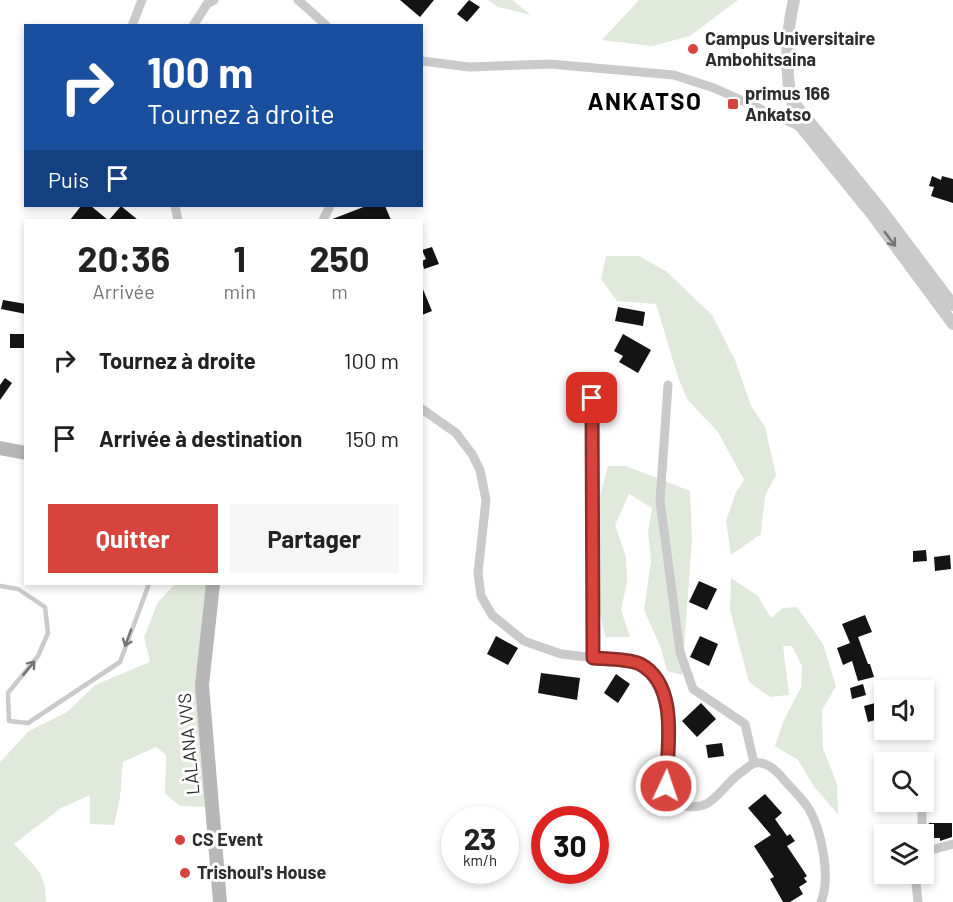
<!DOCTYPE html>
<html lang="fr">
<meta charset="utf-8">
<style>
body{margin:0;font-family:Barlow,sans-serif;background:#f6f6f6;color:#222;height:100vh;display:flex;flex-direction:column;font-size:22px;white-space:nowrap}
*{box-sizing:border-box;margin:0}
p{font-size:20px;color:#767676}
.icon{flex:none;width:33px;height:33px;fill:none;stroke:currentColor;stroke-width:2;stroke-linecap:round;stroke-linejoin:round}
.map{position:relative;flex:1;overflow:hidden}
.drawer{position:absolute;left:24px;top:219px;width:399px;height:366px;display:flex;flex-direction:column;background:#fff;border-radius:0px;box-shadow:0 3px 9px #0003}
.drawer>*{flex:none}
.guide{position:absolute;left:24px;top:24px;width:399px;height:183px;border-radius:0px;box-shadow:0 3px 9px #0003;background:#1a4fa0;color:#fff;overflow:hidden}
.buttons{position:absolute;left:874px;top:680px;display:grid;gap:12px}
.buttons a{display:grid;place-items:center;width:60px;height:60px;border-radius:0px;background:#fff;box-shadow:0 3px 9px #0003;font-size:30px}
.speed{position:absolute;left:441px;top:806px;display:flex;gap:12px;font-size:30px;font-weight:700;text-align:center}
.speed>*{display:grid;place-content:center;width:78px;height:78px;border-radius:50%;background:#fff;box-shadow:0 3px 9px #0003;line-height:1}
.speed small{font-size:15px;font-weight:400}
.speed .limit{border:9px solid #d22;background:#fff;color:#111}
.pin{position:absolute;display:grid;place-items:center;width:51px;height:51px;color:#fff;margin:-26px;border-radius:12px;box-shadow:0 3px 9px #0006}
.me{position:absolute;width:66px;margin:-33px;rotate:3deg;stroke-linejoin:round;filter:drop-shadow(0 0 4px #0008)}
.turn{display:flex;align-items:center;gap:21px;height:126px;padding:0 24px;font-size:27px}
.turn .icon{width:78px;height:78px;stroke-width:2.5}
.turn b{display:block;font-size:42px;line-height:51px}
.then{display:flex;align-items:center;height:57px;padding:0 24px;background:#0003;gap:12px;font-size:22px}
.eta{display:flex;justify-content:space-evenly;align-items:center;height:102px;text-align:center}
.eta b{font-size:36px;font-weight:700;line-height:42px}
.action{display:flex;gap:12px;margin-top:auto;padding:12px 24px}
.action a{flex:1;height:69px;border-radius:0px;background:#d6443d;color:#fff;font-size:24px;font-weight:700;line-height:69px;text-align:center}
.action a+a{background:#f6f6f6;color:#222}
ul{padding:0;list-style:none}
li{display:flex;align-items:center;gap:18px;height:78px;padding:0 24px}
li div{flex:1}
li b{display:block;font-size:22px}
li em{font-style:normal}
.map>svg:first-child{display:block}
</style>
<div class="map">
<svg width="953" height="902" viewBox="0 0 953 902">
<rect width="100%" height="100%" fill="#fff"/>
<path fill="#e1e9dc" d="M488 0H512L531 15 498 7Z
M639 0H738L690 36 652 46 602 40Z
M606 256H639L666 271 712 315 735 360 751 406 765 427 776 475 765 496 761 534 731 555 726 521 736 492 744 480 718 432 687 399 678 377 656 304 617 301 601 279Z
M608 466H626L690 491 692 540 682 675 667 671 661 648 644 610 651 561 648 533 652 508 629 494 615 525 626 557 627 582 621 610 630 637H605L596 593 599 550 595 513Z
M731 578 758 596 771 618 783 608 797 607 823 644 836 686 822 710 823 749 837 784 838 814 815 788 798 760 775 746 783 722 801 687 802 666 792 646H783L789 695 770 697 749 682 730 610Z
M175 584H208V807L180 806 165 794 166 755 156 747 123 762 120 797 114 825 90 824V795L61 808 14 844C33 865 46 871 46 902H0V762L29 731 67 712 95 685 150 662 144 637 158 602Z"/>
<path fill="#141414" d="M400 0H434L420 17Z
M469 0 480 7 467 22 457 14Z
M932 176 941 180 942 176 953 179V203L931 196 934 187 929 186Z
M81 206H91L108 220H70Z
M121 206 138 220H109Z
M366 206H385L391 220H330Z
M432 247 439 264 424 269 422 261 426 259 422 250Z
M422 287 432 311 422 315Z
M3 300 26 304V314L1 309Z
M618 307 645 312 643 326 615 321Z
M10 334H26V348H10Z
M623 334 651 350 638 373 619 362 623 356 614 351Z
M5 378 12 383 0 400V385Z
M926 550 927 561 913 562V551Z
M950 555 951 569 935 571 934 557Z
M699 581 717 589 707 610 689 602Z
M865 615 872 632 858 637 868 664H870L874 677 858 681 852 661 843 665 837 648 850 643 842 624Z
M496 636 518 648 508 665 487 654Z
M700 636 718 644 709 666 690 657Z
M541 673 580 678 577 700 538 693Z
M616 674 630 684 618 703 604 693Z
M863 684 866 695 852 699 850 688Z
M879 702 883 718 868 722 864 706Z
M701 703 716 719 697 737 682 721Z
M722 743 724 756 708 758 706 745Z
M765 794 782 813 775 819 787 836 790 834 795 841 787 846 807 876 804 878 807 882 799 887 803 894 790 902H783L770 879 774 877 754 846 771 835 748 808Z
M929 823H952V837L940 841V838H927Z"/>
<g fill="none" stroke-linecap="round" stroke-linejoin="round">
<path stroke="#cacaca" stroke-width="4.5" d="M0 586 18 589 45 607 48 633 38 656 8 693 9 721 28 723 120 662 149 584"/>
<path stroke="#cacaca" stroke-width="9" d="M298 0 327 26
M132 26 142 0
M193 26 207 4 214 0
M422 61 469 67 550 64 674 75 714 88 803 128
M175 206 178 220
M323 220 330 206
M668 385 660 501 680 652 693 689 745 724 754 763
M592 398 593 658
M422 409 456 433 472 454 480 470 486 500 478 573 481 596 492 615 524 641 561 654 638 663 650 672 667 698 669 712 666 786 675 803C714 817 716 789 743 771 746 769 751 764 755 763 767 761 778 772 785 781 793 790 803 799 809 809 822 832 831 878 821 902
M920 801 922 804V834
M924 852 953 844
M915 873 918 902"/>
<path stroke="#cacaca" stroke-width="12" d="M794 0C785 38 783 91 801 127L871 213 953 324
M794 103 880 208 953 305"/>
<path stroke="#b7b7b7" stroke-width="14" d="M0 448 26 453
M213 584 202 685 220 902"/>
</g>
<defs><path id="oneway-shaft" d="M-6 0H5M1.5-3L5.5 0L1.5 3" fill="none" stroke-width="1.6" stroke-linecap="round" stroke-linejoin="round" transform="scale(1.5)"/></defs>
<g stroke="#747474">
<use href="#oneway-shaft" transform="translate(890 239) rotate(53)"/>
<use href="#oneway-shaft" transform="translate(128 638) rotate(110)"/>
<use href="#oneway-shaft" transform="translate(29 668) rotate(-50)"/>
</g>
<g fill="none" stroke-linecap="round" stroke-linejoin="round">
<g stroke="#8b2c28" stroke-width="15">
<path id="route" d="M592 398 593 658C606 659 629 659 640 664 680 685 667 750 666 786"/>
</g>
<use href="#route" stroke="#d6443d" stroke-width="10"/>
</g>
<g fill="#d6443d" stroke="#fff" stroke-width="2">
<circle cx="693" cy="49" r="6"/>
<rect x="727" y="98" width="12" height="12" rx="3"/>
<circle cx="180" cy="840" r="6"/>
<circle cx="185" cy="873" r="6"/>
</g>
<g text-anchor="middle" stroke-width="6" stroke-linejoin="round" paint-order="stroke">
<g font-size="18" font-weight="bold" fill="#2d2d2d" stroke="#fff" text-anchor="start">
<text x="705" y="45">Campus Universitaire<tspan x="705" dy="21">Ambohitsaina</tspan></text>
<text x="745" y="100">primus 166<tspan x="745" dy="21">Ankatso</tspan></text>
<text x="192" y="846">CS Event</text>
<text x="197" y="879">Trishoul's House</text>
</g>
<g font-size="18" fill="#2d2d2d" stroke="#fff">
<text transform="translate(189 744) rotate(-95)" y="6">LÀLANA VVS</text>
</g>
<g font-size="24" font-weight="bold" letter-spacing="1.5" fill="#000" stroke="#fff">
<text x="645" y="110">ANKATSO</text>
</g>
</g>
</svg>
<div class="buttons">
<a><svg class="icon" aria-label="sound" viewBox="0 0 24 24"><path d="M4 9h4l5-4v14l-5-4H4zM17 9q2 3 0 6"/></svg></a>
<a><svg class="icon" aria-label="search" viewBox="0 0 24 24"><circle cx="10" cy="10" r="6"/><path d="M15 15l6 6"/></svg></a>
<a><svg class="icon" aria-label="layers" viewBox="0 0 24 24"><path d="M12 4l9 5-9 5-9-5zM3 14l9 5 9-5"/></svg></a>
</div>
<div class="speed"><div>23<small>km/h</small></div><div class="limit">30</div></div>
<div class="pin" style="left:592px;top:398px;background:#d93025"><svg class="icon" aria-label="arrive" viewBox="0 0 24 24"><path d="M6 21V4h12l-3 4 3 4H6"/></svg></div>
<svg class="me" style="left:666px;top:786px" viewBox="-20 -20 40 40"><circle r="17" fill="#d6443d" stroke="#fff" stroke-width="3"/><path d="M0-11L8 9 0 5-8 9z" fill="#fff"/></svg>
<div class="guide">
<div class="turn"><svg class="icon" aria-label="right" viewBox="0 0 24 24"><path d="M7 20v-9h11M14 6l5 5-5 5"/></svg><div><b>100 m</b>Tournez à droite</div></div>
<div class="then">Puis<svg class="icon" aria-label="arrive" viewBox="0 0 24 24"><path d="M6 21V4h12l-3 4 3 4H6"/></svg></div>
</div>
<section class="drawer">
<div class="eta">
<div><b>20:36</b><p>Arrivée</p></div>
<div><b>1</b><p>min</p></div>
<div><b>250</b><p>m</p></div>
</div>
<ul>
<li><svg class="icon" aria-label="right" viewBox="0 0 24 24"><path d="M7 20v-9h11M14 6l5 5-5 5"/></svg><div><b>Tournez à droite</b></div><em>100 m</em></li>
<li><svg class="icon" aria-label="arrive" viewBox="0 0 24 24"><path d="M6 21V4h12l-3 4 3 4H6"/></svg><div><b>Arrivée à destination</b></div><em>150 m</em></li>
</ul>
<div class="action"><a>Quitter</a><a>Partager</a></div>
</section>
</div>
